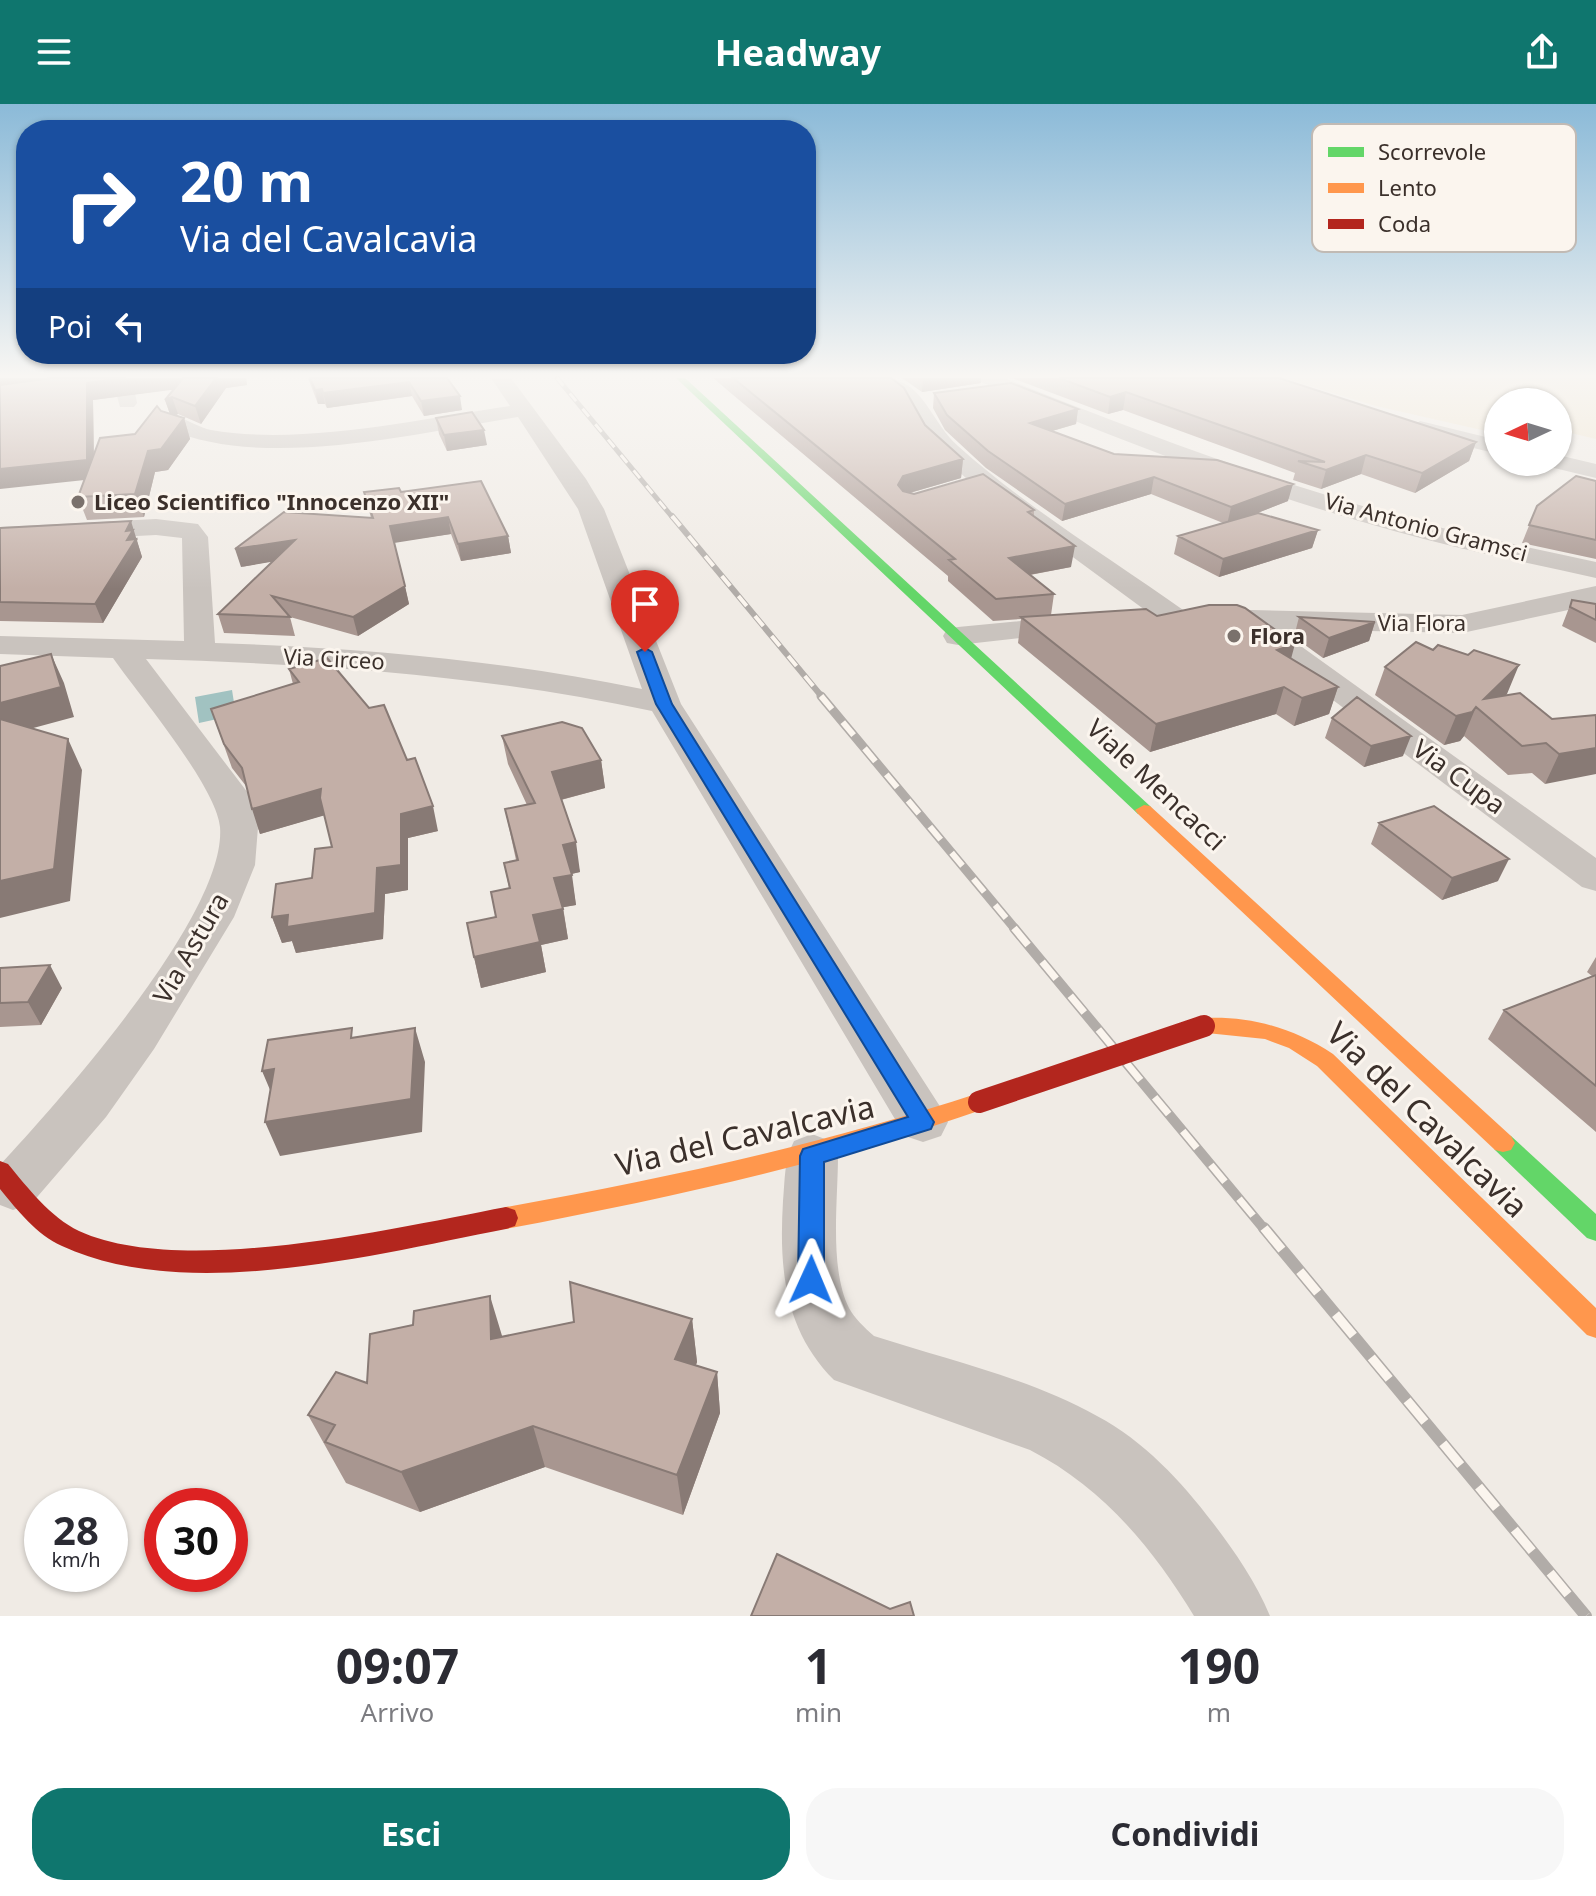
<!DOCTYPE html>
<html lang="it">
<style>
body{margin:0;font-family:"Noto Sans",sans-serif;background:#f7f7f7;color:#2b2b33;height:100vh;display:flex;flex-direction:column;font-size:30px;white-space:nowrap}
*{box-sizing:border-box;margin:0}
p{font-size:26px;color:#7c7c81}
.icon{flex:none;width:44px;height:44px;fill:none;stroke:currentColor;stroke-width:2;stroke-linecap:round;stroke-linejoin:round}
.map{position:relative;height:1512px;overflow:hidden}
.details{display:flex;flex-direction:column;background:#fff;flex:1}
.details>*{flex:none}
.top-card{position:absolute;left:16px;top:16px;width:800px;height:244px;border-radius:32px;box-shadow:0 2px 6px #0004;background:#1a4fa0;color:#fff;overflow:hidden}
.needle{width:52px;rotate:266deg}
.fabs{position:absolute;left:1484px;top:284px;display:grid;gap:16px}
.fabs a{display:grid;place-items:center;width:88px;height:88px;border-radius:50%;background:#fff;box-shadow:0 2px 6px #0004;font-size:40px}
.speed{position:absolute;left:24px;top:1384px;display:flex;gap:16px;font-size:40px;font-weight:700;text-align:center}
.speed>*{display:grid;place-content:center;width:104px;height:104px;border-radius:50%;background:#fff;box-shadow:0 2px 6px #0004;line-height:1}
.speed small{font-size:20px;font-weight:400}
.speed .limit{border:12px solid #d22;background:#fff;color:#111}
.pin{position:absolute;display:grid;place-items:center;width:68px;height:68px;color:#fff;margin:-82px -34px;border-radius:50% 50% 50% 0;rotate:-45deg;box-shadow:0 0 8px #0007}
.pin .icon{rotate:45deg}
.me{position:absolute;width:88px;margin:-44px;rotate:1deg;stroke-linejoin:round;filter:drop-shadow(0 0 6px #0008)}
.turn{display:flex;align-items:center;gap:28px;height:168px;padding:0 32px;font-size:36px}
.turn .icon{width:104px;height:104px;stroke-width:2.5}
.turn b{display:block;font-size:56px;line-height:68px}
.then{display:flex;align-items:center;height:76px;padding:0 32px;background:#0003;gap:16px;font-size:30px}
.eta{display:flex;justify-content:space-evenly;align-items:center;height:136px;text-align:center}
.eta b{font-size:48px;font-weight:700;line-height:56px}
.button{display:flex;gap:16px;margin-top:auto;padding:16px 32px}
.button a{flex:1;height:92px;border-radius:32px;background:#0f766e;color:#fff;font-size:32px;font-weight:700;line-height:92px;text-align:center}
.button a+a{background:#f7f7f7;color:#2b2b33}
header{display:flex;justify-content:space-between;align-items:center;height:104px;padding:0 32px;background:#0f766e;color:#fff;font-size:36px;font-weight:700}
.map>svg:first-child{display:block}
</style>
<header><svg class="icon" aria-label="menu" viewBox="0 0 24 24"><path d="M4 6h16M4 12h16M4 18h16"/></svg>Headway<svg class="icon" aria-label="share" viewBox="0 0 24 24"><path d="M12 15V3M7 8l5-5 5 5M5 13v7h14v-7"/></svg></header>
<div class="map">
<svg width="1596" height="1512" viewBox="0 0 1596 1512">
<rect width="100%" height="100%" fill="#f0ebe5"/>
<path fill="#efe3cc" d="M1284 274H1596V335L1558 326V298H1498V320L1486 327 1376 302Z"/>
<path fill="#a1c2c1" d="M232 586 236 611 199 619 195 593Z"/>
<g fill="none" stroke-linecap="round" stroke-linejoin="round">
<path fill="#c9c3be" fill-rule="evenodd" d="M112 274H132L137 299 134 303H120Z
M491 274H511L586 375 604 405 681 600 941 1004 948 1018 941 1032 923 1038 905 1032 652 607C485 571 316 560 146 555L248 689 258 723 255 761 234 813 154 945 106 1013 32 1099 13 1106 0 1101V1061C59 997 227 810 220 723 216 682 139 591 113 554L0 550V532L184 537 182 434 156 431 0 439V423L156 415 198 420 208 433 215 539C359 544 501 556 642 585L578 405 518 313C418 329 263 367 169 325L166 320 177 313C189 316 200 324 211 326 302 342 419 315 510 302Z
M874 274C924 271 927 314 958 342 1027 404 1110 454 1186 508L1190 514 1186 520 1175 523 1164 520 968 376 926 337 905 299Z
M978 274H1005C1138 328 1273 378 1412 416 1473 433 1535 444 1596 458V474C1529 459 1461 446 1394 427 1253 388 1116 335 981 278Z
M1420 317 1498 336V350L1412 329 1409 324Z
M1558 351 1596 360V374L1550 363 1546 358H1558Z
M1596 482V500L1462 529 1277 525 1596 754V787L1582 783 1237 524 1198 520 1194 514 1198 508 1209 505 1462 511Z
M1073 512 1084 515 1088 521 1084 527 958 541 947 539 943 532 947 525 958 523Z
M812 1030 830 1037 838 1052C838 1096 829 1164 849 1204 855 1215 864 1223 874 1232 948 1256 1029 1274 1097 1312 1144 1337 1181 1377 1213 1419 1235 1448 1256 1478 1270 1512H1194C1152 1443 1102 1383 1030 1346L834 1276C784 1226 779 1164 783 1097 785 1076 784 1056 794 1037Z"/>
<path fill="#63d668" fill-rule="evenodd" d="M676 274H685L1150 702 1153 706 1150 710H1138Z
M1503 1030 1511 1032 1596 1110V1137L1587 1134 1495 1046 1491 1039 1495 1032Z"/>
<path fill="#ff974d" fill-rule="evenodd" d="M1144 701 1150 702 1511 1032 1515 1039 1511 1046 1503 1048 1495 1046 1138 710 1135 706Z
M1204 914C1252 912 1293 924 1333 950L1596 1204V1234L1587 1231 1317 962 1289 944 1265 935 1197 928 1193 922 1197 916Z
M979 989 987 992 990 998 987 1004C830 1059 669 1094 506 1125L497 1122 494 1114 497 1106 506 1103C667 1074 824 1040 979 989Z"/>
<path fill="#b3261e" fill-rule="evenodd" d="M0 1057 8 1060C28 1084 50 1113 79 1127 182 1174 395 1124 506 1103L515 1106 518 1114 515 1122 506 1125C376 1150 187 1200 62 1142 37 1131 17 1106 0 1085Z"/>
<g stroke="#b1aca8" stroke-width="5">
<path id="rail-far4" d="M557 274 673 414"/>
</g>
<g stroke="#b1aca8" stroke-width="6">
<path id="rail-far3" d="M672 412 823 594"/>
</g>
<g stroke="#b1aca8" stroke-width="9">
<path id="rail-far2" d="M821 592 1016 826"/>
</g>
<g stroke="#b1aca8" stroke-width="10">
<path id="rail-far1" d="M1014 824 1265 1126"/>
</g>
<g stroke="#b1aca8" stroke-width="12">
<path id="rail" d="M1264 1124 1586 1512"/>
</g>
<use href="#rail-far4" stroke="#fbf5ee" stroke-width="3" stroke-dasharray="10" stroke-linecap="butt"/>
<use href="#rail-far3" stroke="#fbf5ee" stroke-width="4" stroke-dasharray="13" stroke-linecap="butt"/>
<use href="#rail-far2" stroke="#fbf5ee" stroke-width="6" stroke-dasharray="17" stroke-linecap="butt"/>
<use href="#rail-far1" stroke="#fbf5ee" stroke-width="7" stroke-dasharray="22" stroke-linecap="butt"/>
<use href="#rail" stroke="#fbf5ee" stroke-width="9" stroke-dasharray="28" stroke-linecap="butt"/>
<path stroke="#b3261e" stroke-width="22" d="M979 998 1204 922"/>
</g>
<path fill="#a89690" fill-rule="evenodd" d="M0 274H246L247 281 226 284 201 320 178 310 175 312 184 314 190 335 168 366 155 368 144 413 87 416 78 393 85 376ZM174 285 165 296 170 310 161 307 135 330 94 351 93 296Z
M308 274H447L462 306 424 312 412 292 327 304 325 300H318Z
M713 274H891L925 321 963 355 961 374 910 389 1034 406V412L1071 463 1030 471 1054 490 1051 511 1157 512 1291 554 1338 583 1329 610 1294 622 1276 610 1150 648 1018 539 1021 515 993 517 948 477V472Z
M902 274H981V279L922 288Z
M1012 274H1279L1476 338 1469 357 1415 389 1361 370 1321 385 1293 376 1295 369 1123 306 1108 310Z
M934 289 1078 305 1076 320 1052 327 1114 350 1288 397 1252 411 1318 426 1312 444 1219 473 1174 450 1178 432 1223 419 1151 390 1062 417 986 364 945 326 933 304Z
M436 314 487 341 447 347 439 330Z
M1596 377V455L1522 439 1537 402Z
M364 388H401L508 432 511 449 461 457 451 430 394 438 409 500 358 532 290 513 295 532 224 529 218 510 273 457 241 463 371 414Z
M0 424 138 435 137 437 142 453 103 519 0 517Z
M1572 496 1596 500V539L1562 522Z
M1299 513 1375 518 1369 537 1323 554 1294 533Z
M1385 563 1507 590 1504 592 1552 615 1596 611 1545 680 1532 669 1508 671 1464 632 1460 637 1444 641 1375 591Z
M289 565 438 727 408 734V786L385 790 383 835 296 849 292 837 282 839 272 813 312 774 332 743 324 711 260 730 246 682 232 664 211 605 293 580Z
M1332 614 1403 652 1364 663 1325 634Z
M502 632 601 656 605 684 561 696 580 768 571 770 576 801 563 803 568 835 541 841 546 868 481 884 474 853 496 813 509 784 504 759 516 756 505 705 527 701 508 660Z
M1379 719 1498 777 1442 796 1371 740Z
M1596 853V1028L1488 935 1504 906 1592 872 1587 868Z
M0 864 62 884 41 921 0 923Z
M692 1215 697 1258 696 1261 717 1268 720 1309 683 1411 545 1363 420 1408 346 1379 308 1311 367 1279 502 1233Z"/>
<path fill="#887a75" d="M0 274H52L0 281Z
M126 274H192L194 283 93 296 94 375 0 385V365L87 279Z
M216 274H246L247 281 226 284 201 320 195 302Z
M923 274H981V279L922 288Z
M409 278 412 292 327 304 323 289Z
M322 285 325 300H318L315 286Z
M1126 288 1123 306 1108 310 1110 293Z
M460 292 462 306 424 312 421 297Z
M172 293 178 310 171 313 165 296Z
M1078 305 1076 320 1028 334 1030 319Z
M184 314 190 335 168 366 155 368 144 413 135 390 148 347Z
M484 326 487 341 447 347 444 331Z
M1476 338 1469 357 1415 389 1422 369Z
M1366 351 1361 370 1321 385 1326 366Z
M963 355 961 374 902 391 898 381 903 372Z
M1154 373 1151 390 1062 417 1065 400Z
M1293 380 1288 397 1227 421 1231 403Z
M448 413 451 430 394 439 390 422Z
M131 417 142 453 103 519 95 500 126 427Z
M1318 426 1312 444 1219 473 1223 455Z
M508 432 511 449 461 457 458 440Z
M295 436 300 453 241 463 235 445Z
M1075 442 1071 463 1006 475 1009 454Z
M405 482 409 500 358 532 353 513Z
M1375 518 1369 537 1323 554 1329 534Z
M1295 540 1288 566 1277 546Z
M51 550 64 579 74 613 0 633V599Z
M1519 561 1507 590 1486 611 1484 595Z
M1284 583 1276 610 1150 648 1156 620Z
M1338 583 1329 610 1294 622 1302 594Z
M1476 603 1464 632 1460 637 1444 641 1456 612Z
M1411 632 1403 652 1364 663 1371 642Z
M68 635 82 666 70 797 0 814V777Z
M1596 644V670L1545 680 1559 650Z
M601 656 605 684 556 697 552 668Z
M321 685 329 710 260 730 252 705Z
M433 702 438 727 408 734V786L385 790 383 835 296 849 292 837 282 839 272 813 377 764 401 710Z
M576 738 580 768 567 771 563 741Z
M1509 755 1498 777 1442 796 1452 774Z
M572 771 576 801 559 804 554 774Z
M563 805 568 835 541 841 546 868 481 884 474 853 533 811Z
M50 861 62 884 41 921 28 898Z
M415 924 425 958 422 1028 280 1052 265 1018Z
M274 965 276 1000 262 967Z
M490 1192 503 1235H491Z
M692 1215 697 1258 681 1297 675 1255Z
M717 1268 720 1309 683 1411 677 1371Z
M533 1322 545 1363 420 1408 401 1368Z"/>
<path fill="#c3afa7" stroke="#887a75" stroke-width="2" d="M52 274H126L87 279V356L0 365V281Z
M183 274H216L195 302 172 293 165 296Z
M310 274H447L460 292 421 297 409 278 323 289 322 285 315 286Z
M733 274H891L904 284 925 321 963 355 903 372 898 381 903 387 914 390 983 370 1034 406 1028 408 1075 442 1009 454 1054 490 996 495 949 456 955 455Z
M1059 274H1279L1476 338 1422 369 1366 351 1326 366 1298 357 1325 358 1126 288 1110 293Z
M1011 279 1078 305 1030 319 1114 350 1217 356 1293 380 1231 403 1154 373 1065 400 988 347 947 311 934 289Z
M157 302 161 307 184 314 161 345 148 347 135 390 78 393 100 334 135 330Z
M472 308 484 326 444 331 436 314Z
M1576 372 1596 377V436L1529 421 1537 402Z
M481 377 508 432 458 440 448 413 390 422 405 482 353 513 272 492 290 513 218 510 295 436 235 445 284 408 373 414 364 388 399 384 401 388Z
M1258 409 1318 426 1223 455 1178 432Z
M131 417 126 427 133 426 127 436 136 435 95 500 0 498V424Z
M1572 496 1596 500V516L1570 503Z
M1209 501H1237L1245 504 1295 540 1277 546 1338 583 1302 594 1284 583 1156 620 1021 513 1146 505 1157 512Z
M1299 513 1375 518 1329 534Z
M1416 538 1433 546 1438 541 1468 551 1474 546 1519 561 1484 595 1520 589 1552 615 1596 611V644L1559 650 1546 639 1522 642 1476 603 1472 608 1456 612 1385 563Z
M51 550 61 583 0 599V562Z
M327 554 369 604 384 601 407 656 415 654 433 702 401 710V761L377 764 375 809 287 823 288 811 272 813 276 780 312 774 315 745 332 743 320 694 321 685 252 705 242 664 224 640 211 605 299 578 289 565Z
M1357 593 1411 632 1371 642 1332 614Z
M0 615 68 635 54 765 0 777Z
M562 618 582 624 601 656 552 668 576 738 563 741 572 771 554 774 563 805 533 811 540 838 474 853 467 819 496 813 491 788 510 784 504 759 518 756 505 705 535 699 502 632Z
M1434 702 1509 755 1452 774 1379 719Z
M50 861 28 898 0 899V864Z
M1596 871V982L1504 906Z
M352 924 351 934 415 924 411 995 265 1018 274 965 262 967 268 936Z
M570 1178 692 1215 675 1255 717 1268 677 1371 533 1322 401 1368 325 1338 335 1321 308 1311 336 1268 367 1279 370 1230 413 1221 414 1207 490 1192 491 1235 574 1218Z
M777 1450 890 1505 910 1498 914 1512H751Z"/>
<linearGradient id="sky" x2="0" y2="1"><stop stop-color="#8bbad8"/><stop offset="0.56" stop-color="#f8f6f3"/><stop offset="1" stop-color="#f8f6f3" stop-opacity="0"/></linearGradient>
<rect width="1596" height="485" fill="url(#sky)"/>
<path fill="#1a73e8" stroke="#114b97" stroke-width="2" d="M645 544 652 548 672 600 934 1018 931 1025 824 1058V1176L821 1184 811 1188 802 1184 798 1176 800 1052 803 1045 908 1013 656 600 637 548Z"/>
<g fill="#7a716c" stroke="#fbf5ee" stroke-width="3">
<circle cx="78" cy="398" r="8"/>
<circle cx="1234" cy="532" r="8"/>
</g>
<g text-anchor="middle" stroke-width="6" stroke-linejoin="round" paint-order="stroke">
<g font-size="22" font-weight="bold" fill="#3b302b" stroke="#fbf5ee" text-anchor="start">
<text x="94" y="406">Liceo Scientifico "Innocenzo XII"</text>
<text x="1250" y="540">Flora</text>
</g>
<g font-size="22" fill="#3b302b" stroke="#fbf5ee">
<text transform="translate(1426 423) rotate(15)" y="8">Via Antonio Gramsci</text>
<text x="1422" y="527">Via Flora</text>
<text transform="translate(334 555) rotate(3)" y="8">Via Circeo</text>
</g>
<g font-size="26" fill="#3b302b" stroke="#fbf5ee">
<text transform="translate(1459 673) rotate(36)" y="9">Via Cupa</text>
<text transform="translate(1156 681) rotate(43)" y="9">Viale Mencacci</text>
<text transform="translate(191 844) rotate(-60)" y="9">Via Astura</text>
</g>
<g font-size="32" fill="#3b302b" stroke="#fbf5ee">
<text transform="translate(1427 1016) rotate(44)" y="11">Via del Cavalcavia</text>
<text transform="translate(745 1032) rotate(-13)" y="11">Via del Cavalcavia</text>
</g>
</g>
<rect x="1312" y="20" width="264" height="128" rx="12" fill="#fbf5ee" stroke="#c1bab4" stroke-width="2"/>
<rect x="1328" y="43" width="36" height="10" fill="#63d668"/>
<rect x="1328" y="79" width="36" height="10" fill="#ff974d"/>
<rect x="1328" y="115" width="36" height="10" fill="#b3261e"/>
<g font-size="22" fill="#3b302b">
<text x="1378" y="56">Scorrevole</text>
<text x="1378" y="92">Lento</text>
<text x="1378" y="128">Coda</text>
</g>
</svg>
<div class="fabs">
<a><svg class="needle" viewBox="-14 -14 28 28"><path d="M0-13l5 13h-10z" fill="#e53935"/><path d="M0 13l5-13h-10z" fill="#7c7c81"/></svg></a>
</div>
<div class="speed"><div>28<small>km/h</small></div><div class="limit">30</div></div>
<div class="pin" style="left:645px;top:548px;background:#d93025"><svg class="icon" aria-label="arrive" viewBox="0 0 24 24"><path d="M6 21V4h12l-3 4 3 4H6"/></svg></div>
<svg class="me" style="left:811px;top:1176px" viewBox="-20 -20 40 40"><path d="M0-17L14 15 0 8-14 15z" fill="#1a73e8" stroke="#fff" stroke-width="4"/></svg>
<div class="top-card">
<div class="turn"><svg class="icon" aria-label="right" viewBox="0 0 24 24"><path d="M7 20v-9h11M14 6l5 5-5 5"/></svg><div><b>20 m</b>Via del Cavalcavia</div></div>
<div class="then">Poi<svg class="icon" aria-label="left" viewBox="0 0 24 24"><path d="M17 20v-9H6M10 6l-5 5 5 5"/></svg></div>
</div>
</div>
<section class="details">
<div class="eta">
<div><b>09:07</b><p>Arrivo</p></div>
<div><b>1</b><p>min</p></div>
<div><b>190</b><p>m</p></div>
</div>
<div class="button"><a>Esci</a><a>Condividi</a></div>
</section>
